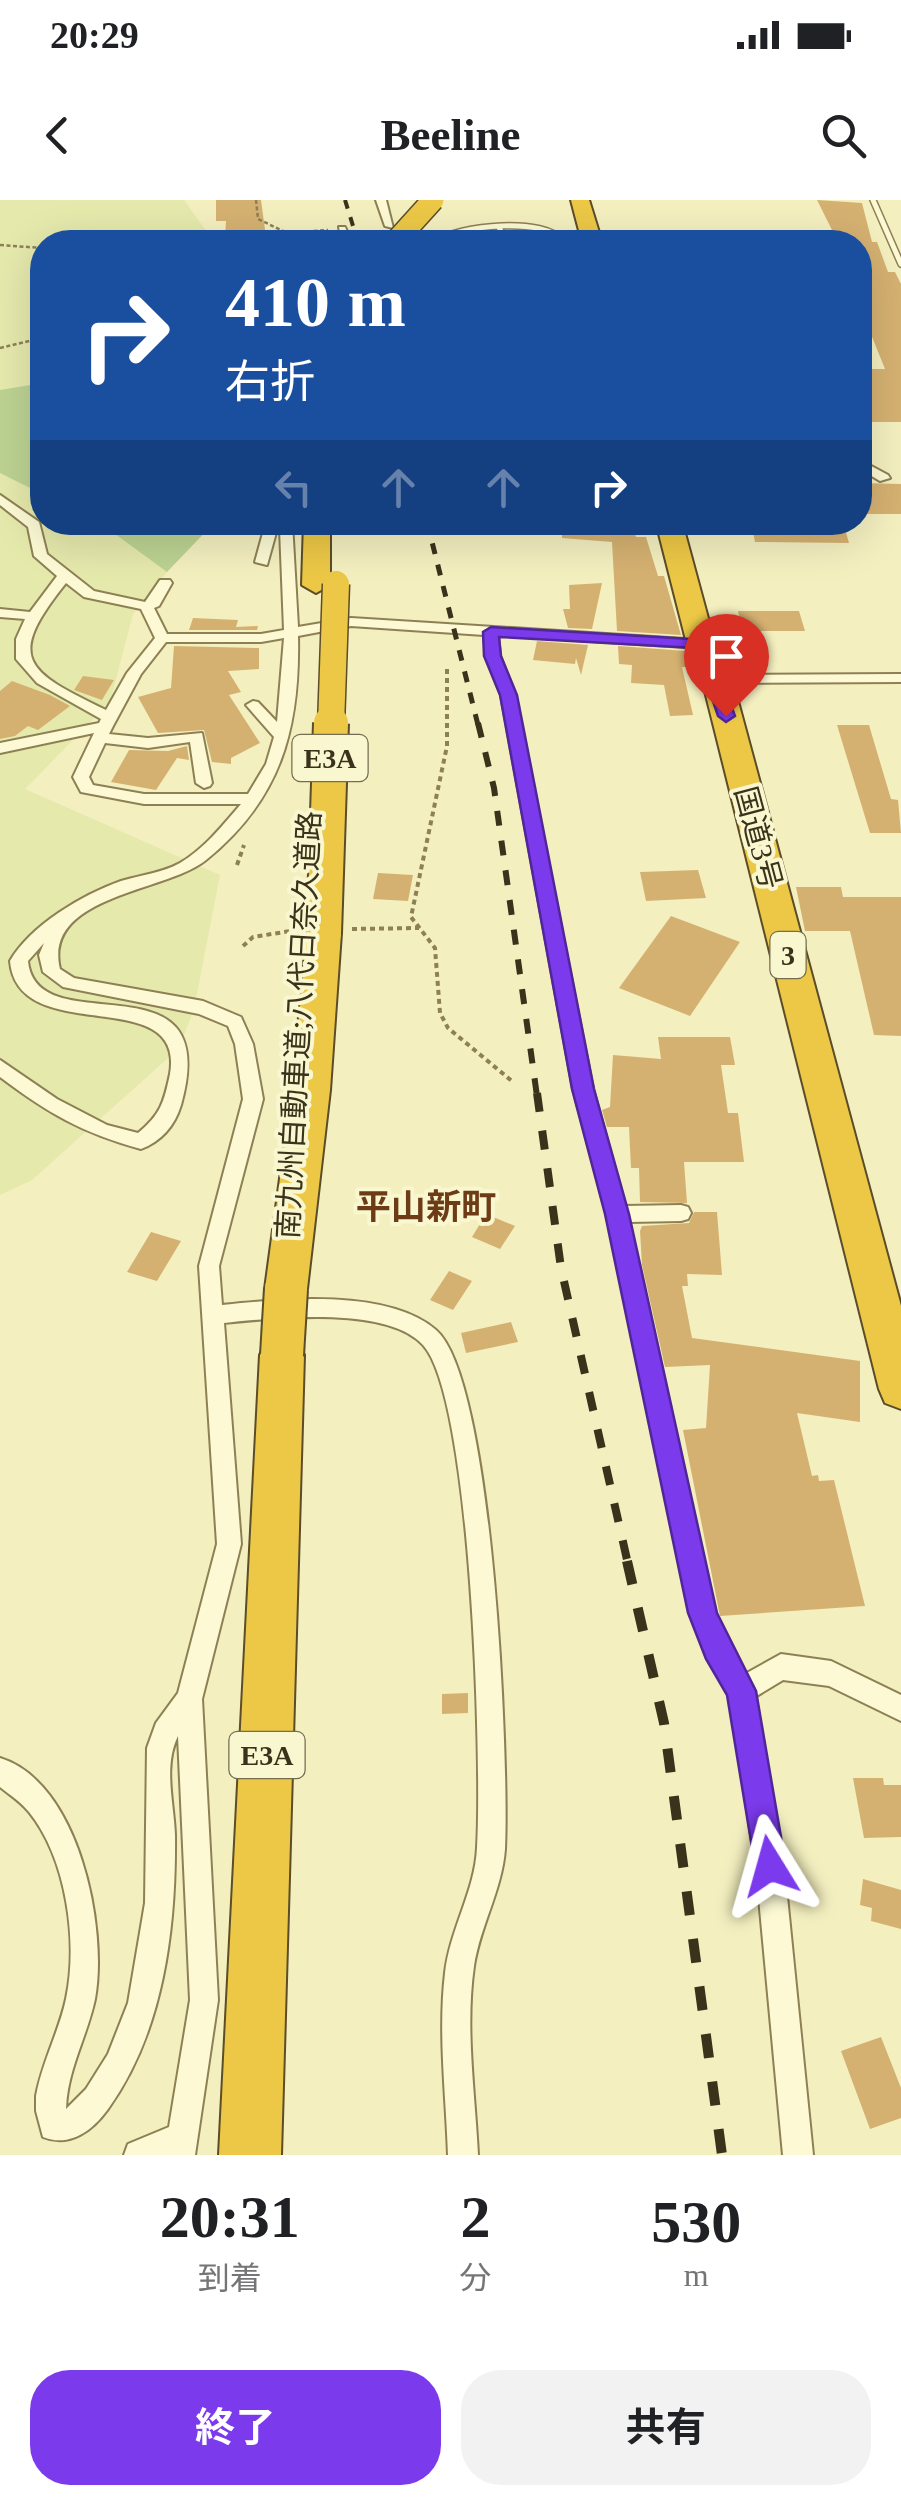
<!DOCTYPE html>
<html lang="ja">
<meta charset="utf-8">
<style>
body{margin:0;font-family:"Times New Roman","Noto Sans JP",serif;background:#f2f2f2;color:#202124;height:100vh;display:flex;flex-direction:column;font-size:38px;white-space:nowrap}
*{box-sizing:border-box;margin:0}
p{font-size:32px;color:#757577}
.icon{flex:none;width:55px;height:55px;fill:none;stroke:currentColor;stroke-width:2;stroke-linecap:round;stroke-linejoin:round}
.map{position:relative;height:1955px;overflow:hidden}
.side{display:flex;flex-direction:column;background:#fff;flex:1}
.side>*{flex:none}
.banner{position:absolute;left:30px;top:30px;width:842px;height:305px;border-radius:40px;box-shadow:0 10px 40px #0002;background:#1a4fa0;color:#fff;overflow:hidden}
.pin{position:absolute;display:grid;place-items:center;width:85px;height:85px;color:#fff;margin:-102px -42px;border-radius:50% 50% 50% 0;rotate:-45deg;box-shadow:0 0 10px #0007}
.pin .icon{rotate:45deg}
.me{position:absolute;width:110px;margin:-55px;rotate:352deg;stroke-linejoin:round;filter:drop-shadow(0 0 8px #0008)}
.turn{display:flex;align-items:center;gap:35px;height:210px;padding:0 30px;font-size:45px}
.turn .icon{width:130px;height:130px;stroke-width:2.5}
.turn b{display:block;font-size:70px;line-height:85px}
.lanes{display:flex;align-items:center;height:95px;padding:0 30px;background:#0003;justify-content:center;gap:50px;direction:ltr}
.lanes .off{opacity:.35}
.eta{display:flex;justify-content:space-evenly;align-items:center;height:170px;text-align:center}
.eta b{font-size:60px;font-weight:700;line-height:70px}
.cta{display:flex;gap:20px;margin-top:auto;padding:20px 30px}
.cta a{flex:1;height:115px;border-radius:40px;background:#7c3aed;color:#fff;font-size:40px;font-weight:700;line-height:115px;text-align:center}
.cta a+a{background:#f2f2f2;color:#202124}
.status{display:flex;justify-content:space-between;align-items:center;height:70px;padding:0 50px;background:#fff;direction:ltr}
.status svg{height:28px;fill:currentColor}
header{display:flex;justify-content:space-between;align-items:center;height:130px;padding:0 30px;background:#fff;font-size:45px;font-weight:700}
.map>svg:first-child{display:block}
</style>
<div class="status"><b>20:29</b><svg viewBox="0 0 49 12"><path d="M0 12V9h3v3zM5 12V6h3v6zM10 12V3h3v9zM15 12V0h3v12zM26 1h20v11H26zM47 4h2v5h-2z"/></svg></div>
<header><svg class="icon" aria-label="back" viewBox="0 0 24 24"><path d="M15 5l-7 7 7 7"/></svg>Beeline<svg class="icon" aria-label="search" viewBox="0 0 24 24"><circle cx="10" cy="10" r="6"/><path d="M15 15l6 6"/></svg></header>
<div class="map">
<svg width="901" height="1955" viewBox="0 0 901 1955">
<rect width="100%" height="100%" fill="#f3efbf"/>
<path fill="#e5e9ac" d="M0 0H184L214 42H42V183L0 190Z
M0 273 42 294V322L100 323 167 372 133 414 110 502 25 589 220 675 194 809 179 848 32 980 0 995Z"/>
<path fill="#bcd292" d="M42 183V294L0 273V190Z
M100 323H214L167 372Z"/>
<path fill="#d5b171" d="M216 0H261L266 37 225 38 226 21H216Z
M817 0 862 3 872 42H877L888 72H895L901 84V222H867L860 203V169H885L860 107V42H838Z
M860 283 901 284V314H860Z
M562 322H632L636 337H646L658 376H664L681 435 617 431 612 342 562 338Z
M751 322H843L849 343 755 342Z
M602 383 592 429 568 428 563 409H570L569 385Z
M738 411H799L805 431H742Z
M193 418 238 420 236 427 258 426 257 430H189Z
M537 441 588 445 581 475 576 458 575 464 533 460Z
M174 446 259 448V469L228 471 241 492 229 495 260 543 231 558V564L212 562 204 530 158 533 138 497 171 488Z
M618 446 686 451 693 467H682L693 515 670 516 664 485 631 483 632 465 619 464Z
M83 476 114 480 102 500 74 490Z
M12 481 50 495 70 506 38 530 28 526 15 536 0 539V491Z
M837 525H869L891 599 898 600 901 633H870Z
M187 546 189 560 177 558 156 590 111 582 129 550 168 551Z
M698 670 706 698 646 701 640 672Z
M378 673 413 675 408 701 373 699Z
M796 687H841L843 697H901V836L874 835 850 731H805Z
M671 716 740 742 690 816 619 788Z
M658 837H730L735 865H721L728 913H738L744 962H684L687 1003 640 1002 639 968H631L629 927H607L602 910 610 907 613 855 661 859Z
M694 1012H717L722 1075 687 1074 688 1086H682L692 1138 860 1161V1222L797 1213 812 1276 818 1275 819 1281 834 1280 865 1406 720 1416 683 1230 706 1228 710 1165 665 1167 642 1065 640 1031 642 1026 689 1023Z
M486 1014 515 1026 500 1049 472 1037Z
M151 1032 181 1041 157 1081 127 1072Z
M449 1071 472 1081 453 1110 430 1100Z
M511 1122 518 1142 466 1153 461 1133Z
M468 1493V1513L442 1514V1494Z
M853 1578H883L884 1585H901V1637L864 1638Z
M863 1679 901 1690V1729L871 1721 872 1708 860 1705Z
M881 1837 901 1888V1918L870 1929 841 1851Z"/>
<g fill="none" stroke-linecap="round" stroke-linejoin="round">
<g stroke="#8e8055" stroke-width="8">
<path id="lane" d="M873 0 901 64
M499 27 506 42
M435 42C458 25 546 16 564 42"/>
</g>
<g stroke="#8e8055" stroke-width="4">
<path id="street" d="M376 0H386L393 28 385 26Z
M339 27H345L352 42H342Z
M860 260 888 275 890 278 880 281 860 269Z
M0 295 39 322 47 354 94 391 145 402 160 380H170L172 383 159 406 154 408 167 434H261L284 430 280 329H277L267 365 255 362 266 322H292L298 427 351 418 701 440 708 444 701 448 498 435 500 456 515 495 593 889 625 1006 681 1005 688 1007 691 1013 688 1019 681 1021 629 1022 715 1413 726 1442 745 1474 781 1454 831 1461 901 1495V1521L829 1486 783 1480 755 1497 784 1666 813 1955H783L756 1666 729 1495 707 1458 691 1413 607 1014 573 889 501 495 486 456 484 435 351 426 298 436C300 529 281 599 206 660 167 692 42 695 60 769L74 778 203 801 241 817 253 844 263 899 219 1066 222 1105C282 1099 387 1088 436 1130 494 1180 509 1564 505 1649 502 1690 480 1726 474 1766 465 1828 475 1893 478 1955H448C446 1895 438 1833 445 1773 450 1729 475 1691 477 1648 482 1565 472 1198 423 1145 387 1105 273 1118 224 1123L241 1344 202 1499 218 1800 195 1955H124L128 1944 169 1927 190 1800 178 1536C163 1566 174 1603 175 1635 176 1728 164 1831 108 1909 93 1930 70 1948 43 1937L36 1911V1896C42 1862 59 1832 66 1799 78 1742 67 1659 29 1612 21 1602 10 1595 0 1587V1558C79 1582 108 1728 95 1799 87 1837 67 1870 66 1909L86 1889 108 1854 128 1803 145 1703 147 1548 156 1523 178 1493 217 1344 199 1066 243 899 235 844 228 826 199 814 63 787 43 772 39 755 44 743 28 761C36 847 225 748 181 905 175 925 162 941 141 949 82 933 48 913 0 877V860L57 899 107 925 138 933C160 915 164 903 170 874 186 781 18 850 10 761 31 725 82 695 121 681 141 675 162 673 180 663 204 649 223 625 241 604H144L81 592 73 577 94 533 0 553V543L99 523 101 519 37 483 16 459V439L25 419 0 417V409L30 412 57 376 34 356 28 327 0 305ZM66 383 84 397 141 409 155 438 127 473 106 510C25 471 5 459 66 383ZM284 438 277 522 258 502 253 501 246 505 274 537 266 564 248 594H144L93 585 89 577 105 543 148 548 190 542 196 583 204 588 210 586 212 583 202 533 148 538 109 534 113 526 141 474 166 442H261Z
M901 474V482L717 483 710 479 717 475Z"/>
</g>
<g stroke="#5b4c2a" stroke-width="4">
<path id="highway" d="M571 0H589L602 42H582Z
M304 322H330V385L316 393 302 385Z
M656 322H682L715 444 732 479 901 1106V1209L885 1203 879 1189 702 479 687 444Z
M324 721 336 725 341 733 330 890 307 1089 301 1102 286 1107 271 1102 265 1089 292 890 307 733 312 725Z
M282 1136 297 1142 304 1155 281 1955H219L260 1155 267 1142Z"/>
</g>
<path stroke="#8e8055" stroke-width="2.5" stroke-dasharray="4 2.5" stroke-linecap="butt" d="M256 0 258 19 287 33 328 30
M0 45 42 48
M0 148 42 138"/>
<path stroke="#8e8055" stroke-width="4" stroke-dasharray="5 4" stroke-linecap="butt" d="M447 469V546L411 717 435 748 440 813 448 828 513 882
M237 665 244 645
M352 729 419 728
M243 746 253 737 297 730"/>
<use href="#lane" stroke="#fcf9d4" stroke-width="5"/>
<use href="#street" fill="#fcf9d4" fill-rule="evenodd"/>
<use href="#highway" fill="#ecc846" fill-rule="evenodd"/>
<path stroke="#3b321b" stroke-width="4" stroke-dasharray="9 9" stroke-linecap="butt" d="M345 0 358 42"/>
<path stroke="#3b321b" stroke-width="5" stroke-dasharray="11 11" stroke-linecap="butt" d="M427 322 478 525"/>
<path stroke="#3b321b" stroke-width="6" stroke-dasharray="15 15" stroke-linecap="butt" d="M478 523 494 588 537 896"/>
<path stroke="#3b321b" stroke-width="8" stroke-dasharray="19 19" stroke-linecap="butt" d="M537 893 561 1068 628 1364"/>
<path stroke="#3b321b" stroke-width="10" stroke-dasharray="24 24" stroke-linecap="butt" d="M627 1361 664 1523 722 1955"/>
<g stroke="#5b4c2a" stroke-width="24" stroke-linecap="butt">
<path id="highway-bridge-far3" d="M395 42 433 0"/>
</g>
<g stroke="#5b4c2a" stroke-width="29" stroke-linecap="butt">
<path id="highway-bridge-far2" d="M331 525 336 384"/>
</g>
<g stroke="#5b4c2a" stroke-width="38" stroke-linecap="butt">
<path id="highway-bridge-far1" d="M324 733 331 523"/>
</g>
<g stroke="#5b4c2a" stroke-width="46" stroke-linecap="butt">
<path id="highway-bridge" d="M282 1155 286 1089"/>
</g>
<use href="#highway-bridge-far3" stroke="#ecc846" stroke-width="21"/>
<use href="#highway-bridge-far2" stroke="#ecc846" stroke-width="26"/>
<use href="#highway-bridge-far1" stroke="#ecc846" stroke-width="34"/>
<use href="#highway-bridge" stroke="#ecc846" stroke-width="42"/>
</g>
<path fill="#7c3aed" stroke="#51269a" stroke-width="2.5" d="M491 427 707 440 735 516 726 522 718 516 695 448 499 437 501 456 517 495 594 889 629 1014 717 1413 756 1491 786 1666 781 1677 770 1681 759 1677 755 1666 727 1495 706 1459 688 1413 605 1014 572 889 500 495 484 456 483 432Z"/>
<g text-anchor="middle" stroke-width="8" stroke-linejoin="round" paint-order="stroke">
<g fill="#f9f7d0" stroke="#746d51" stroke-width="2.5">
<rect x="292.5" y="535" width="75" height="46" rx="8"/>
<rect x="770.5" y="732" width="35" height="46" rx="8"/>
<rect x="229.5" y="1532" width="75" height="46" rx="8"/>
</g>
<g font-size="28" font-weight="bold" fill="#3b321b">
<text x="330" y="568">E3A</text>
<text x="788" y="765">3</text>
<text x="267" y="1565">E3A</text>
</g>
<g font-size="30" fill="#3b321b" stroke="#f9f7d0">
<text transform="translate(758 638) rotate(75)" y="10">国道3号</text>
<text transform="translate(299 825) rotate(-87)" y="10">南九州自動車道;八代日奈久道路</text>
</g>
<g font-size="35" font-weight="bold" fill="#6d3c16" stroke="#f9f7d0">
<text x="426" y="1019">平山新町</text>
</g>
</g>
</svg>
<div class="pin" style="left:726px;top:516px;background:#d93025"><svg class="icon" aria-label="arrive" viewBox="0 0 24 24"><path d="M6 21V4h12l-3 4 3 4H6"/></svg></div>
<svg class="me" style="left:770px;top:1666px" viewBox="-20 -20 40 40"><path d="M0-17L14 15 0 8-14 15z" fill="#7c3aed" stroke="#fff" stroke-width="4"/></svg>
<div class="banner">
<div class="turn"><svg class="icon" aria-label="right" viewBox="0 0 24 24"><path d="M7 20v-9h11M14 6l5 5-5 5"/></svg><div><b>410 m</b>右折</div></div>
<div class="lanes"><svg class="icon off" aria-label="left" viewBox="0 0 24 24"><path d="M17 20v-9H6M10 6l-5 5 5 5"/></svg><svg class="icon off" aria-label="ahead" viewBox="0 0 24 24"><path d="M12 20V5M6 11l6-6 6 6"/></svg><svg class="icon off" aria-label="ahead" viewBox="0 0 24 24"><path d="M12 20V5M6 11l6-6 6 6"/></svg><svg class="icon" aria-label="right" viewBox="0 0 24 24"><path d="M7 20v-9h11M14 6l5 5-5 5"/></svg></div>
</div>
</div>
<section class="side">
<div class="eta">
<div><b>20:31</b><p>到着</p></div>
<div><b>2</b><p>分</p></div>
<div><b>530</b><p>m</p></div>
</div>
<div class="cta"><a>終了</a><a>共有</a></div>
</section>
